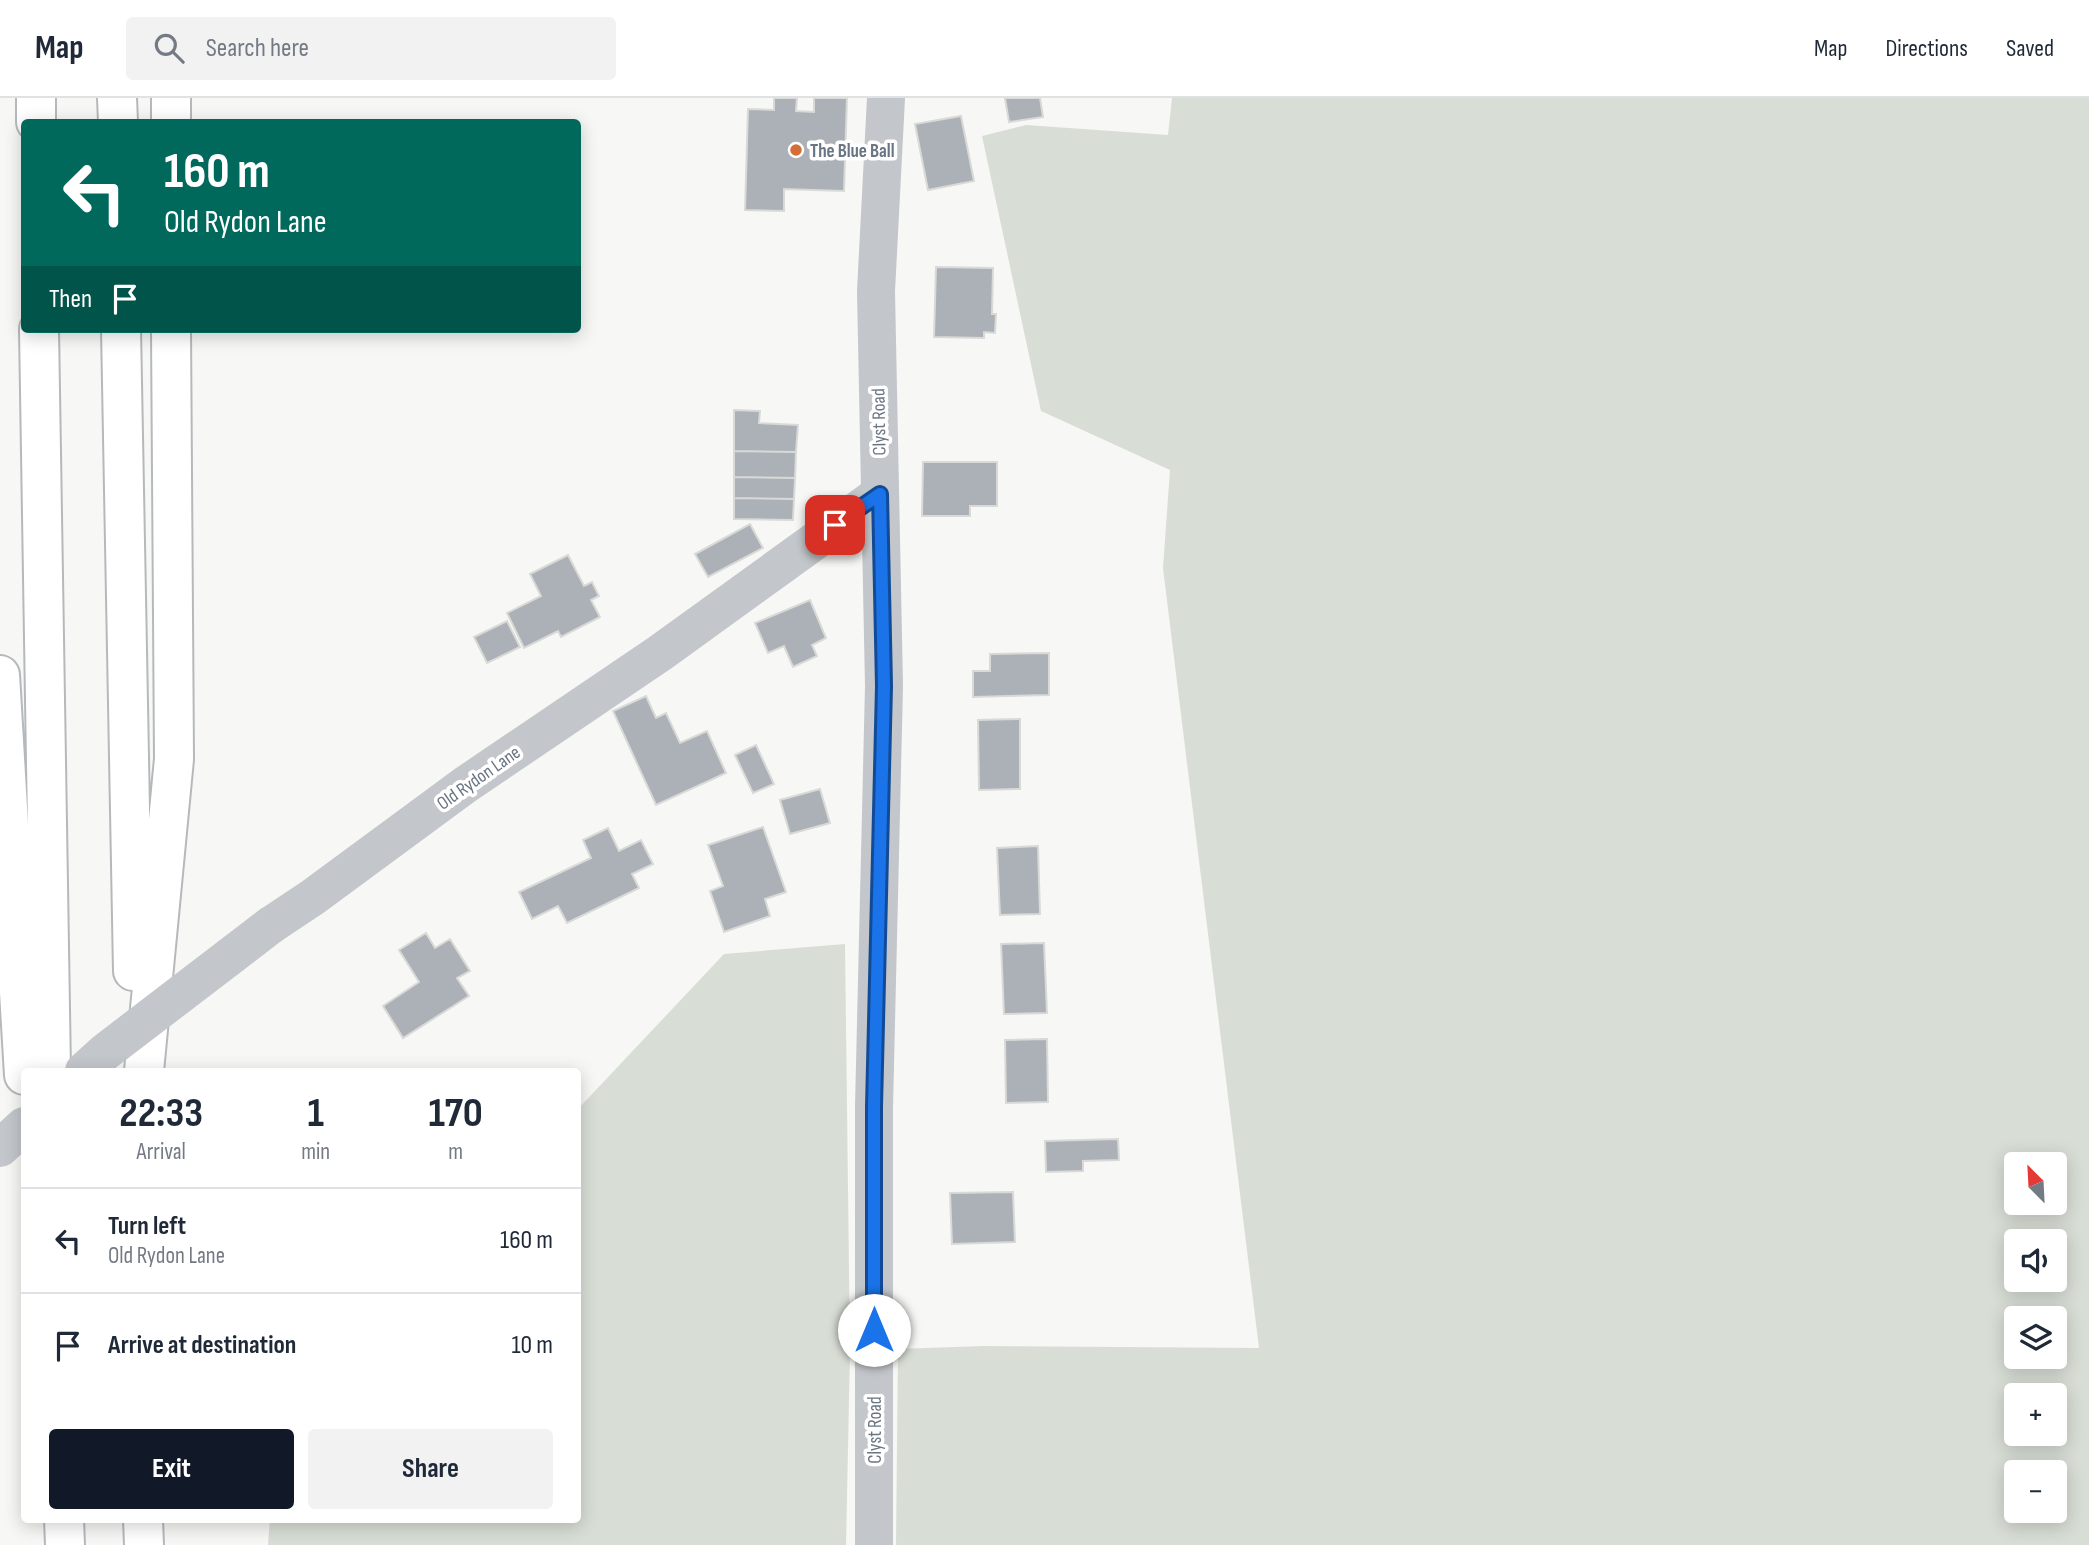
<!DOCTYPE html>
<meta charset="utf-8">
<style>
body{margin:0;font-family:"Sofia Sans Condensed",sans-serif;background:#f2f2f3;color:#1f2937;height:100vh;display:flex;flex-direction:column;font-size:26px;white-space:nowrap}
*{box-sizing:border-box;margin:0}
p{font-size:23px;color:#747a83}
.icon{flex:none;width:38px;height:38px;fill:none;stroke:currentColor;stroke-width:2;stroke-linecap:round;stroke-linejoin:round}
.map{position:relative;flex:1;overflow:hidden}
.details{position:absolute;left:21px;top:970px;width:560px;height:455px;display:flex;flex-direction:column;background:#fff;border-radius:7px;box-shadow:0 4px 18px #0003}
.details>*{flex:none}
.banner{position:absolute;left:21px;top:21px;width:560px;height:214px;border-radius:7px;box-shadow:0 4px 18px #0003;background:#00695c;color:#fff;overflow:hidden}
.needle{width:46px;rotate:336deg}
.tools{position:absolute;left:2004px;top:1054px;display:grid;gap:14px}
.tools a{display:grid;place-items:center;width:63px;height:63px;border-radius:7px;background:#fff;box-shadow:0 4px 18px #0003;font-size:35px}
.pin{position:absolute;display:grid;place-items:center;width:60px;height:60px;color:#fff;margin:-30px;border-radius:14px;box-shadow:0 4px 10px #0006}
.me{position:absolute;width:77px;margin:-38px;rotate:0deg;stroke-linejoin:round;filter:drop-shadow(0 0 5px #0008)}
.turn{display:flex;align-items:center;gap:24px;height:147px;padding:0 28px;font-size:32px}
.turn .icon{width:91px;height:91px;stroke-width:2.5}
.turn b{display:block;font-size:49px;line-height:60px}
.then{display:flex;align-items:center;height:66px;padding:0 28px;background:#0003;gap:14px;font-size:26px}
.eta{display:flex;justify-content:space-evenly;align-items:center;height:119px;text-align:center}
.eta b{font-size:42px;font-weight:700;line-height:49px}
.cta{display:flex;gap:14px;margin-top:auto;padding:14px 28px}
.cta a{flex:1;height:80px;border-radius:7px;background:#111827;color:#fff;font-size:28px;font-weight:700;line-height:80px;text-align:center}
.cta a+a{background:#f2f2f3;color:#1f2937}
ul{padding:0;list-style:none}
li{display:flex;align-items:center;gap:21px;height:105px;padding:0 28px;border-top:2px solid #e0e1e3}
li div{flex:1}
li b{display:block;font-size:26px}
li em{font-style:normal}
header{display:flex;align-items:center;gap:42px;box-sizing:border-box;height:98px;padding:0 35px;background:#fff;border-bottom:2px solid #e0e1e3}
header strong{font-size:33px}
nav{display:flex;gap:38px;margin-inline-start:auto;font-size:24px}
.search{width:490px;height:63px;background:#f2f2f3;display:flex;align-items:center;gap:18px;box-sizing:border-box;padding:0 24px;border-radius:7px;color:#747a83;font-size:26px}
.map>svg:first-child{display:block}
</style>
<header>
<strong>Map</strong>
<div class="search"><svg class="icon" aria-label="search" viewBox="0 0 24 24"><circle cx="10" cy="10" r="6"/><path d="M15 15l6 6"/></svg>Search here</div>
<nav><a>Map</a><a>Directions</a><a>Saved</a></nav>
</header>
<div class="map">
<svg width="2089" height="1447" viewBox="0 0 2089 1447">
<rect width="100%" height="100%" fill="#f7f7f5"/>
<path fill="#d8ded6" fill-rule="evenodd" d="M1172 0H2089V1447H896L898 1251 983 1248 1259 1250 1163 470 1170 372 1041 313 982 38 1026 27 1168 37ZM2016 1066H2054V1104H2016ZM2016 1143H2054V1181H2016ZM2016 1220H2054V1258H2016ZM2016 1297H2054V1335H2016ZM2016 1374H2054V1412H2016Z
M845 846 850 1253 846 1447H268L270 1421H578V1011L724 856Z"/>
<path fill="#abb1b7" stroke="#d9d9d7" stroke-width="2" d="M774 0H797L796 13 814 14V0H847L844 93 784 91V113L745 112 748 11 774 12Z
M1005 0H1040L1043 19 1009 24Z
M961 18 974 83 928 92 915 26Z
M936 169 993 170 992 216H996L995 235 984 234V240L934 239Z
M734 312 760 313 759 325 798 327 796 354 734 353Z
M734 353 796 354 795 380 734 379Z
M923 364H997V408H970V418H922Z
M734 379 795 380 794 401 734 400Z
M734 400 794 401 793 422 734 421Z
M750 426 763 450 708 479 695 456Z
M568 457 584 488 592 484 599 498 591 502 600 519 561 539 558 533 524 550 507 515 541 498 530 476Z
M810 502 826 540 812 547 817 558 793 569 784 548 768 555 755 525Z
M507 523 520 549 487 565 474 539Z
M1049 555V597L973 599V573H990V556Z
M646 598 656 620 666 615 680 645 707 633 726 675 656 707 613 613Z
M1020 621V691L979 692 978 622Z
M756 647 774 686 753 695 735 657Z
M820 691 830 725 790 736 780 702Z
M763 729 786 794 765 801 770 818 724 834 710 793 723 788 708 747Z
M608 730 619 753 641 742 653 766 632 776 639 790 567 825 558 808 532 821 519 794 591 760 583 742Z
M1038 748 1040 816 1000 817 997 750Z
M426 835 435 850 450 841 470 873 457 880 469 898 403 940 383 908 419 884 399 852Z
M1044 845 1047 915 1004 916 1001 846Z
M1047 941 1048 1004 1006 1005 1005 942Z
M1118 1041 1119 1062 1083 1063V1073L1046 1074 1045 1043Z
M1013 1094 1015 1144 952 1146 950 1095Z"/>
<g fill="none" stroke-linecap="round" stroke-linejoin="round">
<g stroke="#b6b9bc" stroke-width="42">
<path id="motorway" d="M36 0V24
M117 0 118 24
M171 0V24
M39 231 51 973
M121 231 133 873
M0 577 24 977
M144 973 174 661 171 231
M64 1421 65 1447
M143 1421 144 1447"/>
</g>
<path stroke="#c3c6ca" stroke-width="38" d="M271 827 313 799 465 687 660 555 880 396
M0 1050 24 1028"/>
<path stroke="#c3c6ca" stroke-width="38" d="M874 1447V1009L884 588 876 193 886 0"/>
<use href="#motorway" stroke="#fff" stroke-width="38"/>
<path stroke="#c3c6ca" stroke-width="38" d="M84 973 105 954 271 827"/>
</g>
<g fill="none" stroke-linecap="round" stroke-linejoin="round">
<g stroke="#114b97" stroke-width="18">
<path id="route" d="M835 427 880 396 884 588 874 1009V1232"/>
</g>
<use href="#route" stroke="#1a73e8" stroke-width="12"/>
</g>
<circle fill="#d56d36" stroke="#fff" stroke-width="2.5" cx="796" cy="52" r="7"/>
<g text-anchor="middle" stroke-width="7" stroke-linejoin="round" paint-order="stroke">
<g font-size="19" font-weight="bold" fill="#697583" stroke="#fff" text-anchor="start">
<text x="810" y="59">The Blue Ball</text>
</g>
<g font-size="19" fill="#697583" stroke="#fff">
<text transform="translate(878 324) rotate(-91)" y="7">Clyst Road</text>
<text transform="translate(478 679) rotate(-35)" y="7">Old Rydon Lane</text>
<text transform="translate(874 1332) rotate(-90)" y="7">Clyst Road</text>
</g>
</g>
</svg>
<div class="tools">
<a><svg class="needle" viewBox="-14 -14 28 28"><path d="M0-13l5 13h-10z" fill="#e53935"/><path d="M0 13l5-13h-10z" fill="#747a83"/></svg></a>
<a><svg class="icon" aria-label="sound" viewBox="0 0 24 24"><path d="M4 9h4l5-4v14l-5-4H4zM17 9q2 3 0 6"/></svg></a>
<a><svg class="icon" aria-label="layers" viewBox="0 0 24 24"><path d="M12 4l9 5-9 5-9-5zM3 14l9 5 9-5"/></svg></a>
<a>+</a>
<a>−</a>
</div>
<div class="pin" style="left:835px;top:427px;background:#d93025"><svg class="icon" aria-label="arrive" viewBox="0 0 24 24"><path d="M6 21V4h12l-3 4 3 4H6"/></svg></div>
<svg class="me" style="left:874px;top:1232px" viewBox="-20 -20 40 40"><circle r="19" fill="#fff"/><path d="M0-13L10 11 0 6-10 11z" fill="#1a73e8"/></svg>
<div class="banner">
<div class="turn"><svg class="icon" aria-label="left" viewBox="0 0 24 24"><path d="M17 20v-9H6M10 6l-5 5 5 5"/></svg><div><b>160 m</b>Old Rydon Lane</div></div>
<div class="then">Then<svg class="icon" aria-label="arrive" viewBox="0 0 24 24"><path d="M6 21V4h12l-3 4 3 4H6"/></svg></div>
</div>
<section class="details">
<div class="eta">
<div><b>22:33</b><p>Arrival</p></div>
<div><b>1</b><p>min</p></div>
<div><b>170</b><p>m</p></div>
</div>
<ul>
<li><svg class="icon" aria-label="left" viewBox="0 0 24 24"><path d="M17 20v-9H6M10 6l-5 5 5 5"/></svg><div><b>Turn left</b><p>Old Rydon Lane</p></div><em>160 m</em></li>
<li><svg class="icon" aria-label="arrive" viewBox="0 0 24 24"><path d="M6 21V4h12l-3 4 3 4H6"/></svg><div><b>Arrive at destination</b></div><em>10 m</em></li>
</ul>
<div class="cta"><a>Exit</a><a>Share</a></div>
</section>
</div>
